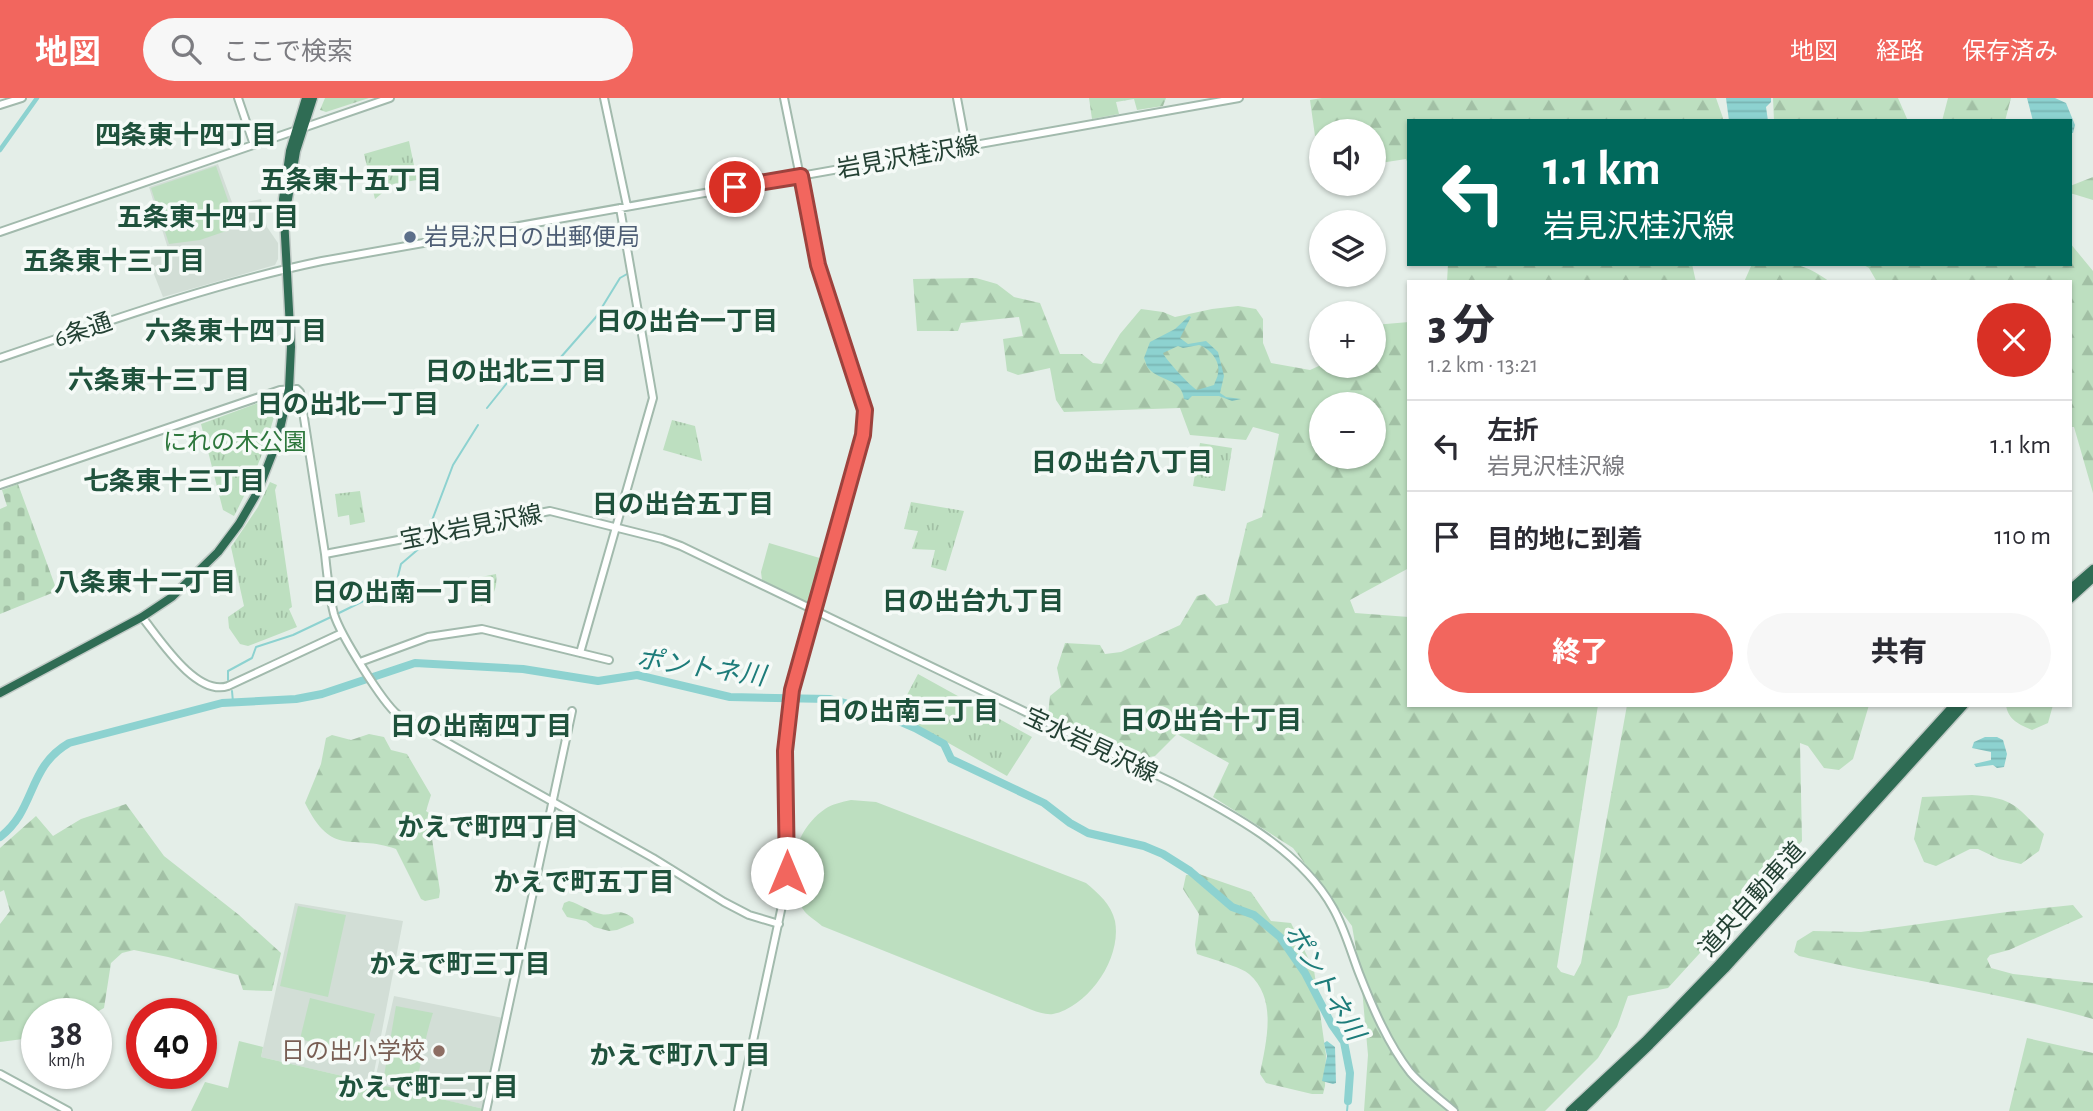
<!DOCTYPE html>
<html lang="ja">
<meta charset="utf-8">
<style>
body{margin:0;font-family:"Alegreya Sans","Noto Sans JP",sans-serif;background:#f7f7f7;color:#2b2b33;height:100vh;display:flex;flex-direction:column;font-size:26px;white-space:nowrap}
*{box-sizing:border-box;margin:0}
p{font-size:23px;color:#7c7c81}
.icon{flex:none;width:38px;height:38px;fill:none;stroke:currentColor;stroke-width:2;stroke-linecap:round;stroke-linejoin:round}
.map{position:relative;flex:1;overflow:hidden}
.panel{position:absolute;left:1407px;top:182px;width:665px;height:427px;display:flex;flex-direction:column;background:#fff;border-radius:0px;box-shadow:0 2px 5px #0004}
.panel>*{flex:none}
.banner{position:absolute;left:1407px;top:21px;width:665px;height:147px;border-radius:0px;box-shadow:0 2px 5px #0004;background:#00695c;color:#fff;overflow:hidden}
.fabs{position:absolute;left:1309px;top:21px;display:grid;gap:14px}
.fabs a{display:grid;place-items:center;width:77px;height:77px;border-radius:50%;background:#fff;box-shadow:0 2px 5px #0004;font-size:35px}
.speed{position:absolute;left:21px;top:900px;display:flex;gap:14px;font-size:35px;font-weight:700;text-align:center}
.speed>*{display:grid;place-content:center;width:91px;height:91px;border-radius:50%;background:#fff;box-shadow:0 2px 5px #0004;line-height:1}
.speed small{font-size:18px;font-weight:400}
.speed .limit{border:10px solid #d22;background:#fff;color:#111}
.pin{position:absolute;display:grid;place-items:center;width:60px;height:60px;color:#fff;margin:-30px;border:4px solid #fff;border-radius:50%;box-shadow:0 2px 7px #0007}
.me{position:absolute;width:77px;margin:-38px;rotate:0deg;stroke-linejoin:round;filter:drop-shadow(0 0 5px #0008)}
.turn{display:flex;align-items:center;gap:24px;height:147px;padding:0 21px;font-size:32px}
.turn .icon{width:91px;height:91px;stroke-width:2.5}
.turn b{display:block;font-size:49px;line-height:60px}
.round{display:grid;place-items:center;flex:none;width:74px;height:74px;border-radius:37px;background:#f7f7f7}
.head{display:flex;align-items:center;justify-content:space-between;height:119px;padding:0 21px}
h1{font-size:42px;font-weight:800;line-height:52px}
.action{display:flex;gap:14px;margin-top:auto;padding:14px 21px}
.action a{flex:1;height:80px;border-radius:42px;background:#f2665e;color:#fff;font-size:28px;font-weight:800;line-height:80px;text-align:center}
.action a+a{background:#f7f7f7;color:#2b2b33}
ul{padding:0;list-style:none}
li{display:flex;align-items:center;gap:21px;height:91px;padding:0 21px;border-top:2px solid #e1e1e2}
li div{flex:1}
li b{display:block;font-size:26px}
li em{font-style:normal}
header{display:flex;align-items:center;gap:42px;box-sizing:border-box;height:98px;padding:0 35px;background:#f2665e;color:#fff}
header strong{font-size:33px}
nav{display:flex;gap:38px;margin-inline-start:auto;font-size:24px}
.search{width:490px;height:63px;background:#f7f7f7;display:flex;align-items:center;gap:18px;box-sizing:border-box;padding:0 24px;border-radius:38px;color:#7c7c81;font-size:26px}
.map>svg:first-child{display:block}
</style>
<header>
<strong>地図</strong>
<div class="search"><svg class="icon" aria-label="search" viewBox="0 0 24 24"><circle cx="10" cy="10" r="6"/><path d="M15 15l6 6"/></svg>ここで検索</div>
<nav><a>地図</a><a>経路</a><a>保存済み</a></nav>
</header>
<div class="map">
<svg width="2093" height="1013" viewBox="0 0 2093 1013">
<defs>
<pattern id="forest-firs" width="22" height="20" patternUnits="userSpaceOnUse" patternTransform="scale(1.75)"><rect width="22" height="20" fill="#bddfc0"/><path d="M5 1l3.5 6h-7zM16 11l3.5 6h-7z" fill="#a2c0a5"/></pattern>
<pattern id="cemetery-stones" width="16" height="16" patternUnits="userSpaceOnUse" patternTransform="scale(1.75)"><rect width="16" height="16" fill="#bddfc0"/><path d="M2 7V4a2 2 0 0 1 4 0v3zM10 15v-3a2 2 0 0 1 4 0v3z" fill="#a2c0a5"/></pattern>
<pattern id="park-tufts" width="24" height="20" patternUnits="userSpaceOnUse" patternTransform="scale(1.75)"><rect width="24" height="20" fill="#bddfc0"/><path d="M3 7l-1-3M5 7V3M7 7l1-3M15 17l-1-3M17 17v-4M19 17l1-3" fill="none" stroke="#a2c0a5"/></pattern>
<pattern id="water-rules" width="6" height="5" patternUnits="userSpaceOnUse" patternTransform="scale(1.75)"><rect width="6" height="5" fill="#8dd2d0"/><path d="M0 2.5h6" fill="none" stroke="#79b5b3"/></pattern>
</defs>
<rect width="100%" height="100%" fill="#e4eee8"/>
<path fill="#d2ded6" d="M218 66 233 107 261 101 267 129 278 145V161L275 167 163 199 148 161 169 154 149 89Z
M295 805 403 823 372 985 261 959Z
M394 898 503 920 484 1011 374 986Z"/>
<path fill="#bddfc0" d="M216 68 231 111 235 130 200 142 169 146 151 90Z
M769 445 823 461 810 506 762 482 761 474Z
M851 702 876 704 1086 785C1099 796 1111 806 1115 823 1122 860 1089 908 1053 916 1046 917 1038 914 1032 912L822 828C817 823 809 819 805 814 780 782 794 732 825 711 832 706 842 704 851 702Z
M298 808 346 817 328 899 280 888Z
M310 900 375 916 364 958 300 941Z
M396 908 433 915C425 939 422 962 416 987L384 978Z
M239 943 263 949 261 959 484 1011 483 1013H191L205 984 228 990Z"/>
<path fill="url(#forest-firs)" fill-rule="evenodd" d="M325 0H369L326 14 320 12Z
M1089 0H1166L1163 8 1137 12 1134 1 1116 4 1119 16 1092 21Z
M1322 0H1716L1723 20V23H1409V68L1406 61 1374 66V33H1321V38H1315L1310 2Z
M1773 0H1898L1908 23H1774Z
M1948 0H2011L2005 23H1942Z
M2093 79V102L2070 95V88Z
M2070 145 2093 173V395L2074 329H2070V184H1877L1869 170 1862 166H2070Z
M1448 166H1692L1696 184H1447Z
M1752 166C1789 166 1798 161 1830 184H1744Z
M976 180 997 186 1014 199 1040 205 1060 256H1082L1093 265 1102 266 1120 236 1141 211 1163 214 1175 219 1212 211 1238 208 1256 211 1263 221V245L1271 265 1310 272 1321 267 1374 268V227L1409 224V470L1350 502 1355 515 1409 519V607H1598L1557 869 1561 874 1574 878 1581 865 1627 607H1869L1853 661 1839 672 1824 670 1808 648 1800 645 1802 743 1668 890 1628 898 1617 929 1598 960 1545 1013H1364L1368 957 1361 880 1352 828 1293 750 1213 699 1229 665 1177 636 1155 658 1144 660 1124 649 1048 618 1050 598 1061 589 1057 570 1065 545 1100 547 1105 556 1121 554 1180 527 1197 498 1205 496 1216 508 1228 505 1247 425 1262 419 1279 336 1253 329 1246 342 1190 337 1180 310 1064 314 1056 302 1050 270 1018 277 1007 273 1003 241 1023 238 1019 219 961 225 958 233H917L913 181ZM1321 306H1374V359H1321Z
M2006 607H2053L2048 625 2032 632C2020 627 2008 622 2006 607Z
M369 636 384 639 391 652 407 656 431 697 426 713 433 718 431 734 440 793 439 800 425 803 421 801 396 751C351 735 333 761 305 705L321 666 326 640 332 637 351 642Z
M1972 697C2014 700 2015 707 2044 736L2039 753 2021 766 1999 761 1978 751H1970L1936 768 1924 764 1914 741 1922 699Z
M126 706 164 758 239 817 281 855 272 893 243 892 238 877 168 859 134 852 122 855 111 865 104 910 95 915H37V925L23 941 0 944V826L10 813 4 792 0 794V750L36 718 53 738 81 721Z
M1199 776 1251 794 1271 823 1291 825 1314 872 1326 957 1325 988 1323 996H1312L1266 985 1260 976C1266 944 1278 901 1249 876 1242 869 1208 860 1197 856L1195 847 1199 816 1183 791 1186 777Z
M569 803C580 806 590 814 601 816 613 819 617 808 633 820L634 825 617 832 609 833 594 829 586 823 567 819 562 811 564 805Z
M2073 807 2083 819 2009 852 1990 857 1987 861 1991 870 2013 876 2093 885V921C1997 893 1896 881 1799 858L1794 854 1797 843 1813 833 1861 834 2007 814Z
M2027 940 2093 955V1013H2009Z"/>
<path fill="url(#cemetery-stones)" d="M18 386 57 493 0 516V411L7 408 2 392Z"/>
<path fill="url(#park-tufts)" d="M409 43 417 82 393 86 375 101 364 56Z
M277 298 279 301C267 346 256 376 234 418L223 412 201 326Z
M672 322 695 328 702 363 663 352Z
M1200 345 1232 350 1225 393 1193 388Z
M270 384 277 387 275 392 292 509 289 511 297 529 248 548 240 546 229 530 228 519 244 508 231 449 258 409Z
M360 393 365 424 350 427 349 417 338 419 335 396Z
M911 404 964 413 946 473 931 469 935 452 912 451 918 433 904 431Z
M496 476C498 489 493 502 481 508L476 480Z
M918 576 1032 639 1007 678 897 616Z"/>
<path fill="url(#water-rules)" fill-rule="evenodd" d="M1726 0H1771V4L1766 9 1768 23H1729Z
M2027 0H2055L2066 5 2075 27 2073 35H2070V23H2033Z
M1189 218 1191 219 1180 240 1188 246 1206 243 1218 254 1224 278 1220 295 1226 299 1241 301 1232 303 1219 298H1192L1188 302 1184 301C1182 281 1160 283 1149 271 1146 268 1146 264 1144 260L1150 244 1175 231ZM1199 247C1209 250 1221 263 1218 275 1218 279 1215 283 1214 287L1197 292C1192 290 1165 261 1163 255L1178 248 1183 250Z
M1997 639 2003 642 2007 656 2004 669 1997 670 1993 667 1976 669 1974 666 1991 662V654L1972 650 1974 644 1985 639Z
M1327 943 1335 949 1336 985 1333 986 1322 983 1327 958 1324 945Z"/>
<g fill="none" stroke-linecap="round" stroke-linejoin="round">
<path stroke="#8dd2d0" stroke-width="2" d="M561 259 596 219 620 180 627 176
M487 310 519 270 554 261
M428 433 453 367 478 327
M397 482 401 466 422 448 426 438
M339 515 396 487
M228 582V573L252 560 256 549 293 537 331 519
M232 593 233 604
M1347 1013 1348 1003"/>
<path stroke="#8dd2d0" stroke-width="4.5" d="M0 52 37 0"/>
<path stroke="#8dd2d0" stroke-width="8" d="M0 739C36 712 27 669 69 645L222 605 296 601 322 596 415 565 523 571 598 583 637 577 730 599 830 601 845 605 856 614 892 620 915 630 944 646 951 661 1044 705 1070 725 1088 735 1144 748 1163 756 1190 773 1232 809 1254 817 1280 839 1305 875 1332 927 1344 944 1350 975 1348 1003"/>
<g stroke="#a2baad" stroke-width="10">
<path id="secondary" d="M238 0 254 47
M604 0 627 108
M957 0 966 48
M0 7 22 0
M0 134 390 0
M0 260C106 224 212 186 322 163L1239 0
M0 387 280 292 297 291 300 294 325 456 550 413 662 441 681 448 1171 684C1229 714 1300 751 1333 810 1344 829 1351 854 1359 875 1372 908 1388 946 1410 974 1422 988 1440 1001 1454 1013
M325 456C327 476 329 497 334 516 340 536 382 604 398 617L653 760 724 804 749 817 779 826
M142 519C159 540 196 599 228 588L342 535
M580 555 653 300 620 110
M360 564 428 539 482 531 609 562
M0 976 68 1013
M486 1013 572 613
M738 1013 786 789 785 653 792 591 865 323 863 304 818 167 784 0"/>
</g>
<g stroke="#c1cac6" stroke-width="11">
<path id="highway" d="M288 101 296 53 313 0
M2070 491 2093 471
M2070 501 2093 480
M0 595 142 519 172 499 218 454 239 426 257 395 277 344 289 291 291 249 283 101 290 53 306 0
M1570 1013 1645 943 1719 866 1954 607
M1581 1013 1650 947 1725 871 1964 607"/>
</g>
<use href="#secondary" stroke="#fff" stroke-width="6"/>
<use href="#highway" stroke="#2f6c54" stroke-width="8"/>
</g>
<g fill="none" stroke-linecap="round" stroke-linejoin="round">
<g stroke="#9d423d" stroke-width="18">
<path id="route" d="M735 89 801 78 818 167 865 312 863 337 792 592 785 653 787 775"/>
</g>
<use href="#route" stroke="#f2665e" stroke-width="12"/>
</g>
<circle fill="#5c6f8a" stroke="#f5faf7" stroke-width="2.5" cx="410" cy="139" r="7"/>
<circle fill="#8d6e63" stroke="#f5faf7" stroke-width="2.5" cx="439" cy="953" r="7"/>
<g text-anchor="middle" stroke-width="7" stroke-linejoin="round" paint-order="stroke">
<g font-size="24" fill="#234033" stroke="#f5faf7">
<text transform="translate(908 59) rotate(-10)" y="8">岩見沢桂沢線</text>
<text transform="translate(83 232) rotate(-19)" y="8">6条通</text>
<text transform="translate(471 429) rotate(-11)" y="8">宝水岩見沢線</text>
<text transform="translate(1091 647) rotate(25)" y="8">宝水岩見沢線</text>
<text transform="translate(1752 801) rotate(-48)" y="8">道央自動車道</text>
</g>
<g font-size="24" fill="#4e5e75" stroke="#f5faf7" text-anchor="start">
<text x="424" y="147">岩見沢日の出郵便局</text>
</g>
<g font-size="24" fill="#2d773c" stroke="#f5faf7">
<text x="235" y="352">にれの木公園</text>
</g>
<g font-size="24" fill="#785e54" stroke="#f5faf7" text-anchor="end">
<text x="425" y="961">日の出小学校</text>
</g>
<g font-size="26" font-weight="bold" fill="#1f523c" stroke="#f5faf7">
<text x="186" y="46">四条東十四丁目</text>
<text x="351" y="91">五条東十五丁目</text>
<text x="208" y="128">五条東十四丁目</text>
<text x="114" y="172">五条東十三丁目</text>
<text x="687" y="232">日の出台一丁目</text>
<text x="236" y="242">六条東十四丁目</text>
<text x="516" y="282">日の出北三丁目</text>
<text x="159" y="291">六条東十三丁目</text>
<text x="348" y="315">日の出北一丁目</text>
<text x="1122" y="373">日の出台八丁目</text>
<text x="174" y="392">七条東十三丁目</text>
<text x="683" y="415">日の出台五丁目</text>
<text x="145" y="493">八条東十二丁目</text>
<text x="403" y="503">日の出南一丁目</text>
<text x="973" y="512">日の出台九丁目</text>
<text x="908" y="622">日の出南三丁目</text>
<text x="1211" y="631">日の出台十丁目</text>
<text x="481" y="637">日の出南四丁目</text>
<text x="488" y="738">かえで町四丁目</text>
<text x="584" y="793">かえで町五丁目</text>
<text x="460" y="875">かえで町三丁目</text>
<text x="680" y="966">かえで町八丁目</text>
<text x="428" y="998">かえで町二丁目</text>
</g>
<g font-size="26" font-style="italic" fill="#1d7c7a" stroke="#f5faf7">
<text transform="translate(701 569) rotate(8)" y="9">ポントネ川</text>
<text transform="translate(1325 884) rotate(59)" y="9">ポントネ川</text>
</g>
</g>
</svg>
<div class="fabs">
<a><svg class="icon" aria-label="sound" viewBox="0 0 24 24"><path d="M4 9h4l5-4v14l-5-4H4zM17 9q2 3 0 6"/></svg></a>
<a><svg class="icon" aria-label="layers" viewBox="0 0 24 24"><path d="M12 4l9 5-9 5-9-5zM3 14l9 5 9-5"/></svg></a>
<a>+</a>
<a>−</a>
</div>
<div class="speed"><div>38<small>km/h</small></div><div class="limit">40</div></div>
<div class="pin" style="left:735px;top:89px;background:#d93025"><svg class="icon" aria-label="arrive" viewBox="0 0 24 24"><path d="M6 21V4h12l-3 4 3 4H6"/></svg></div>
<svg class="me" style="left:787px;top:775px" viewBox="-20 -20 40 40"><circle r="19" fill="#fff"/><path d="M0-13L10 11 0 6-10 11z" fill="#f2665e"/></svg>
<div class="banner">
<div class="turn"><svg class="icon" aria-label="left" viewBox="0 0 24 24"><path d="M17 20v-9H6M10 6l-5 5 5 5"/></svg><div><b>1.1 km</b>岩見沢桂沢線</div></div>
</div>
<section class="panel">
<div class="head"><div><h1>3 分</h1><p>1.2 km · 13:21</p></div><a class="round" style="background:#d93025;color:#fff"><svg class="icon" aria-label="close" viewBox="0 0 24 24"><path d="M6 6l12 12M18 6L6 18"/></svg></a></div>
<ul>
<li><svg class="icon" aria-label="left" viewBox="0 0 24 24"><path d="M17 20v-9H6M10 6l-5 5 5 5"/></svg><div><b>左折</b><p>岩見沢桂沢線</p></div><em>1.1 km</em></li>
<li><svg class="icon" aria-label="arrive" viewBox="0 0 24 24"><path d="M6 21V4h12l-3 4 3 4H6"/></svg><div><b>目的地に到着</b></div><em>110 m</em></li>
</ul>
<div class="action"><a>終了</a><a>共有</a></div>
</section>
</div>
